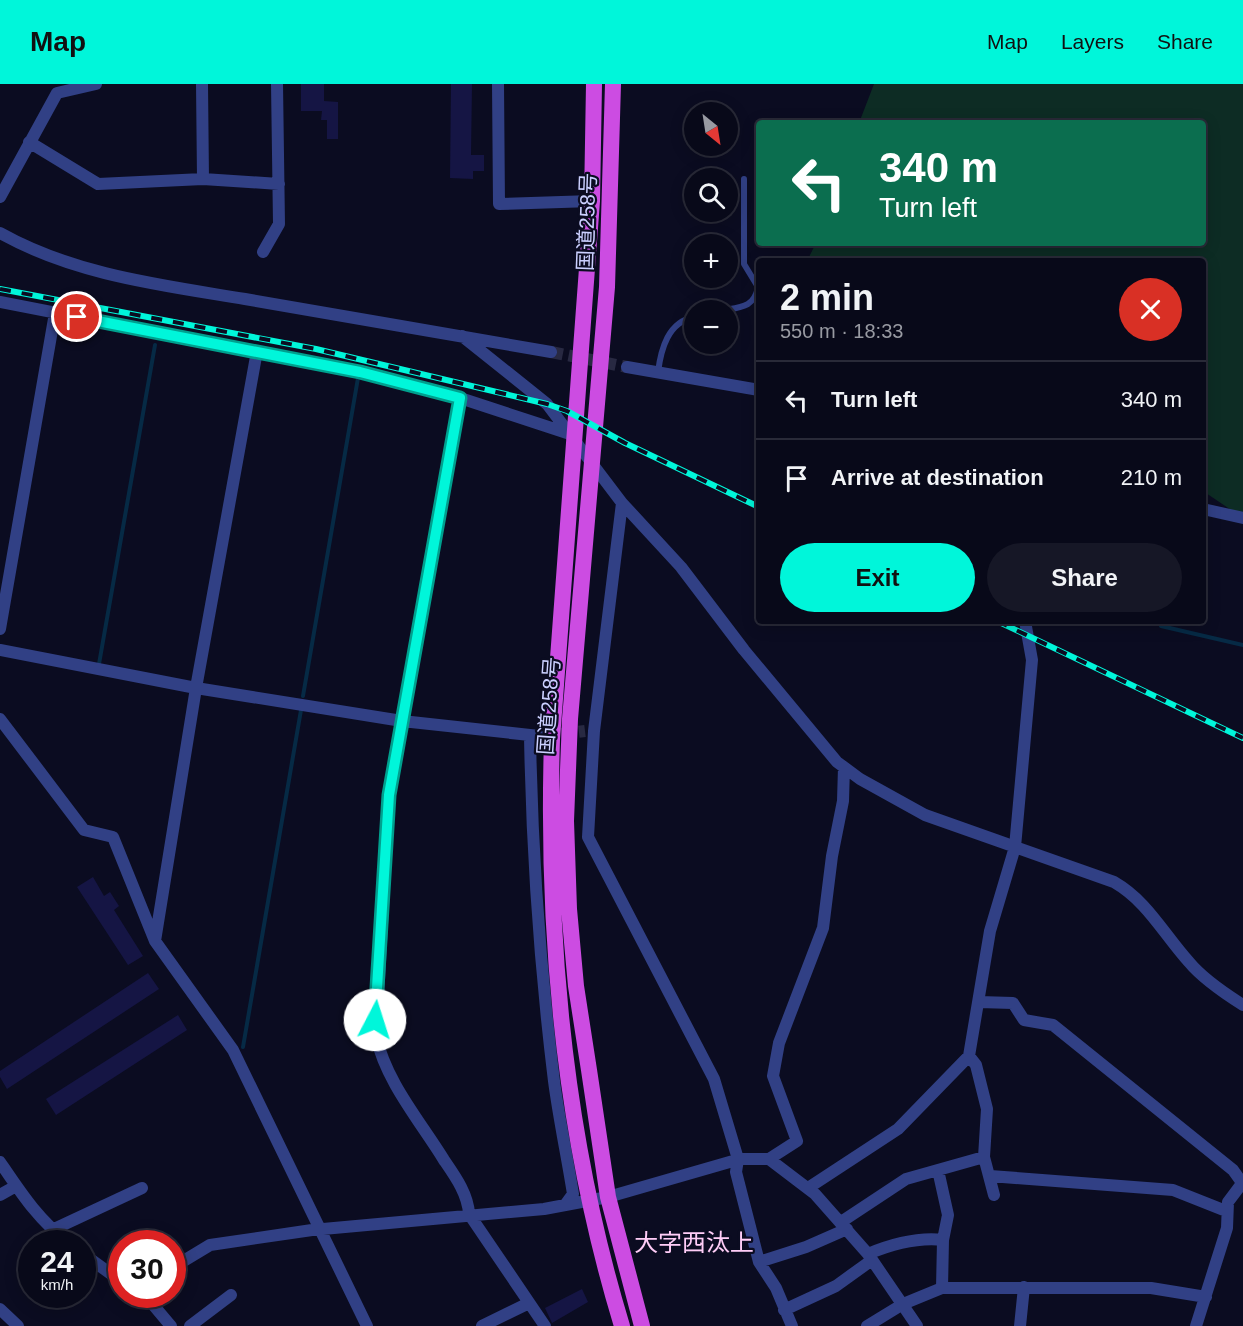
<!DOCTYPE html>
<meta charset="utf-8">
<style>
body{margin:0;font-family:Arial,"Noto Sans JP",sans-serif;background:#161726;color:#f1f3f6;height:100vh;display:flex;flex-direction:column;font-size:22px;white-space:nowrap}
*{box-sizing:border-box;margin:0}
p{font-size:20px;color:#989aa2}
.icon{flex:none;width:33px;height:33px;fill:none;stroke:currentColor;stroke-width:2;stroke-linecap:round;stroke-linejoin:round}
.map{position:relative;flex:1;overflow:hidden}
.details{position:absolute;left:756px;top:174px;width:450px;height:366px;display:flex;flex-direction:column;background:#080919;border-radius:6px;box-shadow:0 3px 15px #0003,0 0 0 2px #292a38}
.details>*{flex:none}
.guide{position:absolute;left:756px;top:36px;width:450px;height:126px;border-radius:6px;box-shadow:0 3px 15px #0003,0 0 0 2px #292a38;background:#0b6e4f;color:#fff;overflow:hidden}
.needle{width:39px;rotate:150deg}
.buttons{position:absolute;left:684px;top:18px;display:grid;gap:12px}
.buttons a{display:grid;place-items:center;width:54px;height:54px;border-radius:50%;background:#080919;box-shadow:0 3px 15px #0003,0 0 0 2px #292a38;font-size:30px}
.speed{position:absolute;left:18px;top:1146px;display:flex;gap:12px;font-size:30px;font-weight:700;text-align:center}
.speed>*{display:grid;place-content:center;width:78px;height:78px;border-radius:50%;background:#080919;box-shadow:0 3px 15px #0003,0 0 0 2px #292a38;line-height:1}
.speed small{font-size:15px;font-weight:400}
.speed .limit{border:9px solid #d22;background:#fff;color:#111}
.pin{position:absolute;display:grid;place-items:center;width:51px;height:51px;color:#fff;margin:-26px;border:3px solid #fff;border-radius:50%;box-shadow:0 2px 6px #0007}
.me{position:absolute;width:66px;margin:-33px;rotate:5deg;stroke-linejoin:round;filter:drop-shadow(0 0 4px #0008)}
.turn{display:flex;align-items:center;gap:21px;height:126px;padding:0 24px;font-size:27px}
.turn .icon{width:78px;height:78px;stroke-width:2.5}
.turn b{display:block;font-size:42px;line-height:51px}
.round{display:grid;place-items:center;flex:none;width:63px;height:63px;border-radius:32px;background:#161726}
.overview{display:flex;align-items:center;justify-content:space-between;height:102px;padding:0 24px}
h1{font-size:36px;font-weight:700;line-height:45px}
.cta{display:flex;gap:12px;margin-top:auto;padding:12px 24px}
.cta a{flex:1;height:69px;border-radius:36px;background:#00f6da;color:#111;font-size:24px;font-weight:700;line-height:69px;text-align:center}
.cta a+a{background:#161726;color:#f1f3f6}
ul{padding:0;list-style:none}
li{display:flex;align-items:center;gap:18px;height:78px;padding:0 24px;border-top:2px solid #292a38}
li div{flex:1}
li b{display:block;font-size:22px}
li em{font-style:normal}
header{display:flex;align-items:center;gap:36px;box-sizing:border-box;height:84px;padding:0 30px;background:#00f6da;color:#111}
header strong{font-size:28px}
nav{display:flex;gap:33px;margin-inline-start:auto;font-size:21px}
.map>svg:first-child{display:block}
</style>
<header>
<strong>Map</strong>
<nav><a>Map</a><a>Layers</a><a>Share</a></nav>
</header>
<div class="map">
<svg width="1243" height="1242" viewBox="0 0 1243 1242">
<rect width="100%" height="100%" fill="#0b0c21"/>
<path fill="#0d2c24" d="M874 0H1243V434L1203 407V177H807L816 159H1203V39H859Z"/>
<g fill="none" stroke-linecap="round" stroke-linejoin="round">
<path stroke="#062a45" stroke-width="4" d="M1161 542 1243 561
M99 580 155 261
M303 612 358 294
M243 963 301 626"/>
</g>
<path fill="#151544" d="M301 0H324V17L338 18V55H327V36H321L322 27H301Z
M451 0H472L471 71H484V87H473V95L450 94Z
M93 793 104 812 110 808 119 822 114 826 143 872 128 881 77 803Z
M148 889 159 905 7 1005 0 993V987Z
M178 931 187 946 56 1031 46 1015Z
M582 1205 588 1218 552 1239 545 1224Z"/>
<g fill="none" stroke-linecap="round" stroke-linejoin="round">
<path stroke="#282942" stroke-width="12" stroke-dasharray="12 6" stroke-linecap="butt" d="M551 268 627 283
M561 650 585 647"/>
<path stroke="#314085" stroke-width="6" d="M724 226C742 223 754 223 758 203L744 180V95
M658 288C661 265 668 238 694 233"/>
<path stroke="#314085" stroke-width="12" d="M202 0 203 95
M498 0 499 120 592 117
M29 58 98 100 203 95 279 100
M0 113 57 9 96 0
M0 149C75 191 161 201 245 215 347 233 449 250 551 268
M263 168 279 140 277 0
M0 218 360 288 460 314 570 350
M462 252 547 320 622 419 681 483 744 566 837 678 860 695 925 731 1114 798C1147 817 1163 849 1189 878 1203 895 1224 909 1243 921
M627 283 759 306
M460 314 389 711 376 952C386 998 420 1037 444 1076 455 1092 468 1110 469 1130L545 1242
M622 419 594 647 588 753 714 995 738 1075 736 1088 759 1178 776 1204 792 1242
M1203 425 1243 434
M0 545 55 229
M0 566 196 604 402 637 539 652
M0 635 84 746 113 753 155 857 233 966 367 1242
M530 652C532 768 540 883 554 997 559 1035 567 1072 573 1110L565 1121
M155 857 196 604 257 267
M979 918 1013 919 1024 936 1053 941 1233 1086 1243 1100
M969 972 976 981 987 1025 984 1073 994 1111
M769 1075 797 1057 773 992 779 959 823 844 832 772 843 717 844 683
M0 1078C21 1109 39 1137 70 1160
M938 1086 948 1131 943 1156 942 1204
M990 1092 1173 1106 1226 1127
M808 1104 898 1045 969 972 990 847 1015 763 1032 576 1025 537
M0 1111 16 1102
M841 1138 906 1095 984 1073
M52 1146 142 1104
M82 1169 122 1198
M868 1170C892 1160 917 1153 943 1156
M759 1178 806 1163 847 1145
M172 1184 210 1161 312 1146 544 1125 608 1113 740 1075H769L815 1110 868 1170 917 1242
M144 1210 171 1242
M0 1225 18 1242
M784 1226 836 1202 872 1176
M190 1242 231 1211
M482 1242 529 1219
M867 1242 903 1220 942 1204H1151L1206 1213
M1020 1242 1024 1203
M1196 1242 1227 1144 1228 1118 1243 1098"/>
<path stroke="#cc4ce2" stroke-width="16" d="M594 0 592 117 552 655C546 853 564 1052 622 1242
M613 0 607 203 570 635 566 737 569 825 576 902 589 986 608 1113 642 1242"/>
<g stroke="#00f6da" stroke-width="6">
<path id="rail" d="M0 205 316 265 547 320 567 327 625 359 759 423
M997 537 1243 654"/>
</g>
<use href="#rail" stroke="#0b0c21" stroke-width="4" stroke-dasharray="11" stroke-linecap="butt"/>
</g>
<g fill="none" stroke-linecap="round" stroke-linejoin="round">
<g stroke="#00a08e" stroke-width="15">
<path id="route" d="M77 233 360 288 460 314 389 711 375 936"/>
</g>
<use href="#route" stroke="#00f6da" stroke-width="10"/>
</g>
<g text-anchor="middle" stroke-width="4.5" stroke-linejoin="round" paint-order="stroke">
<g font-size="21" fill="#cbd0ff" stroke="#0b0c21">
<text transform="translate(587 138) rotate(-88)" y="7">国道258号</text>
<text transform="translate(549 622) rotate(-86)" y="7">国道258号</text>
</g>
<g font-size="24" fill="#ffcdf7" stroke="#0b0c21">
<text x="694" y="1167">大字西汰上</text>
</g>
</g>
</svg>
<div class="buttons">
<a><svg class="needle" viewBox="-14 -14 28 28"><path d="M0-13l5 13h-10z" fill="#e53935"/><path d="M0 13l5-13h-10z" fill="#989aa2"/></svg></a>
<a><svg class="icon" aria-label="search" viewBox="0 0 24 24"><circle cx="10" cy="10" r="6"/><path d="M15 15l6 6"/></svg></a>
<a>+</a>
<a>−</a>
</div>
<div class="speed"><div>24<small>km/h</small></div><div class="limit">30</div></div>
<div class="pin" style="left:77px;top:233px;background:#d93025"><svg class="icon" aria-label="arrive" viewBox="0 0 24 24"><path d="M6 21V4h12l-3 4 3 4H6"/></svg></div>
<svg class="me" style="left:375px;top:936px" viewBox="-20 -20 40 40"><circle r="19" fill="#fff"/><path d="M0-13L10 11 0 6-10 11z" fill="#00f6da"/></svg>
<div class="guide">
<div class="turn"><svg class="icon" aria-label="left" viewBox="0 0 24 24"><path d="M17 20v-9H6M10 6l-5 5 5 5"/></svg><div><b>340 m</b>Turn left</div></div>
</div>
<section class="details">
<div class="overview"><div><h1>2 min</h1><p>550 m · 18:33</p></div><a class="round" style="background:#d93025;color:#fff"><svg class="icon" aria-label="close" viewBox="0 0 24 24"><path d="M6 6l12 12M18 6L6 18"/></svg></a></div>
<ul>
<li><svg class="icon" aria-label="left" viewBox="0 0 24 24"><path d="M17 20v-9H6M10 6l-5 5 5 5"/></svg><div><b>Turn left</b></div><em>340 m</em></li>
<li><svg class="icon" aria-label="arrive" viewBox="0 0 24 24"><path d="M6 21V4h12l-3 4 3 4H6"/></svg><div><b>Arrive at destination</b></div><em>210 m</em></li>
</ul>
<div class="cta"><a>Exit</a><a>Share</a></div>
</section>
</div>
